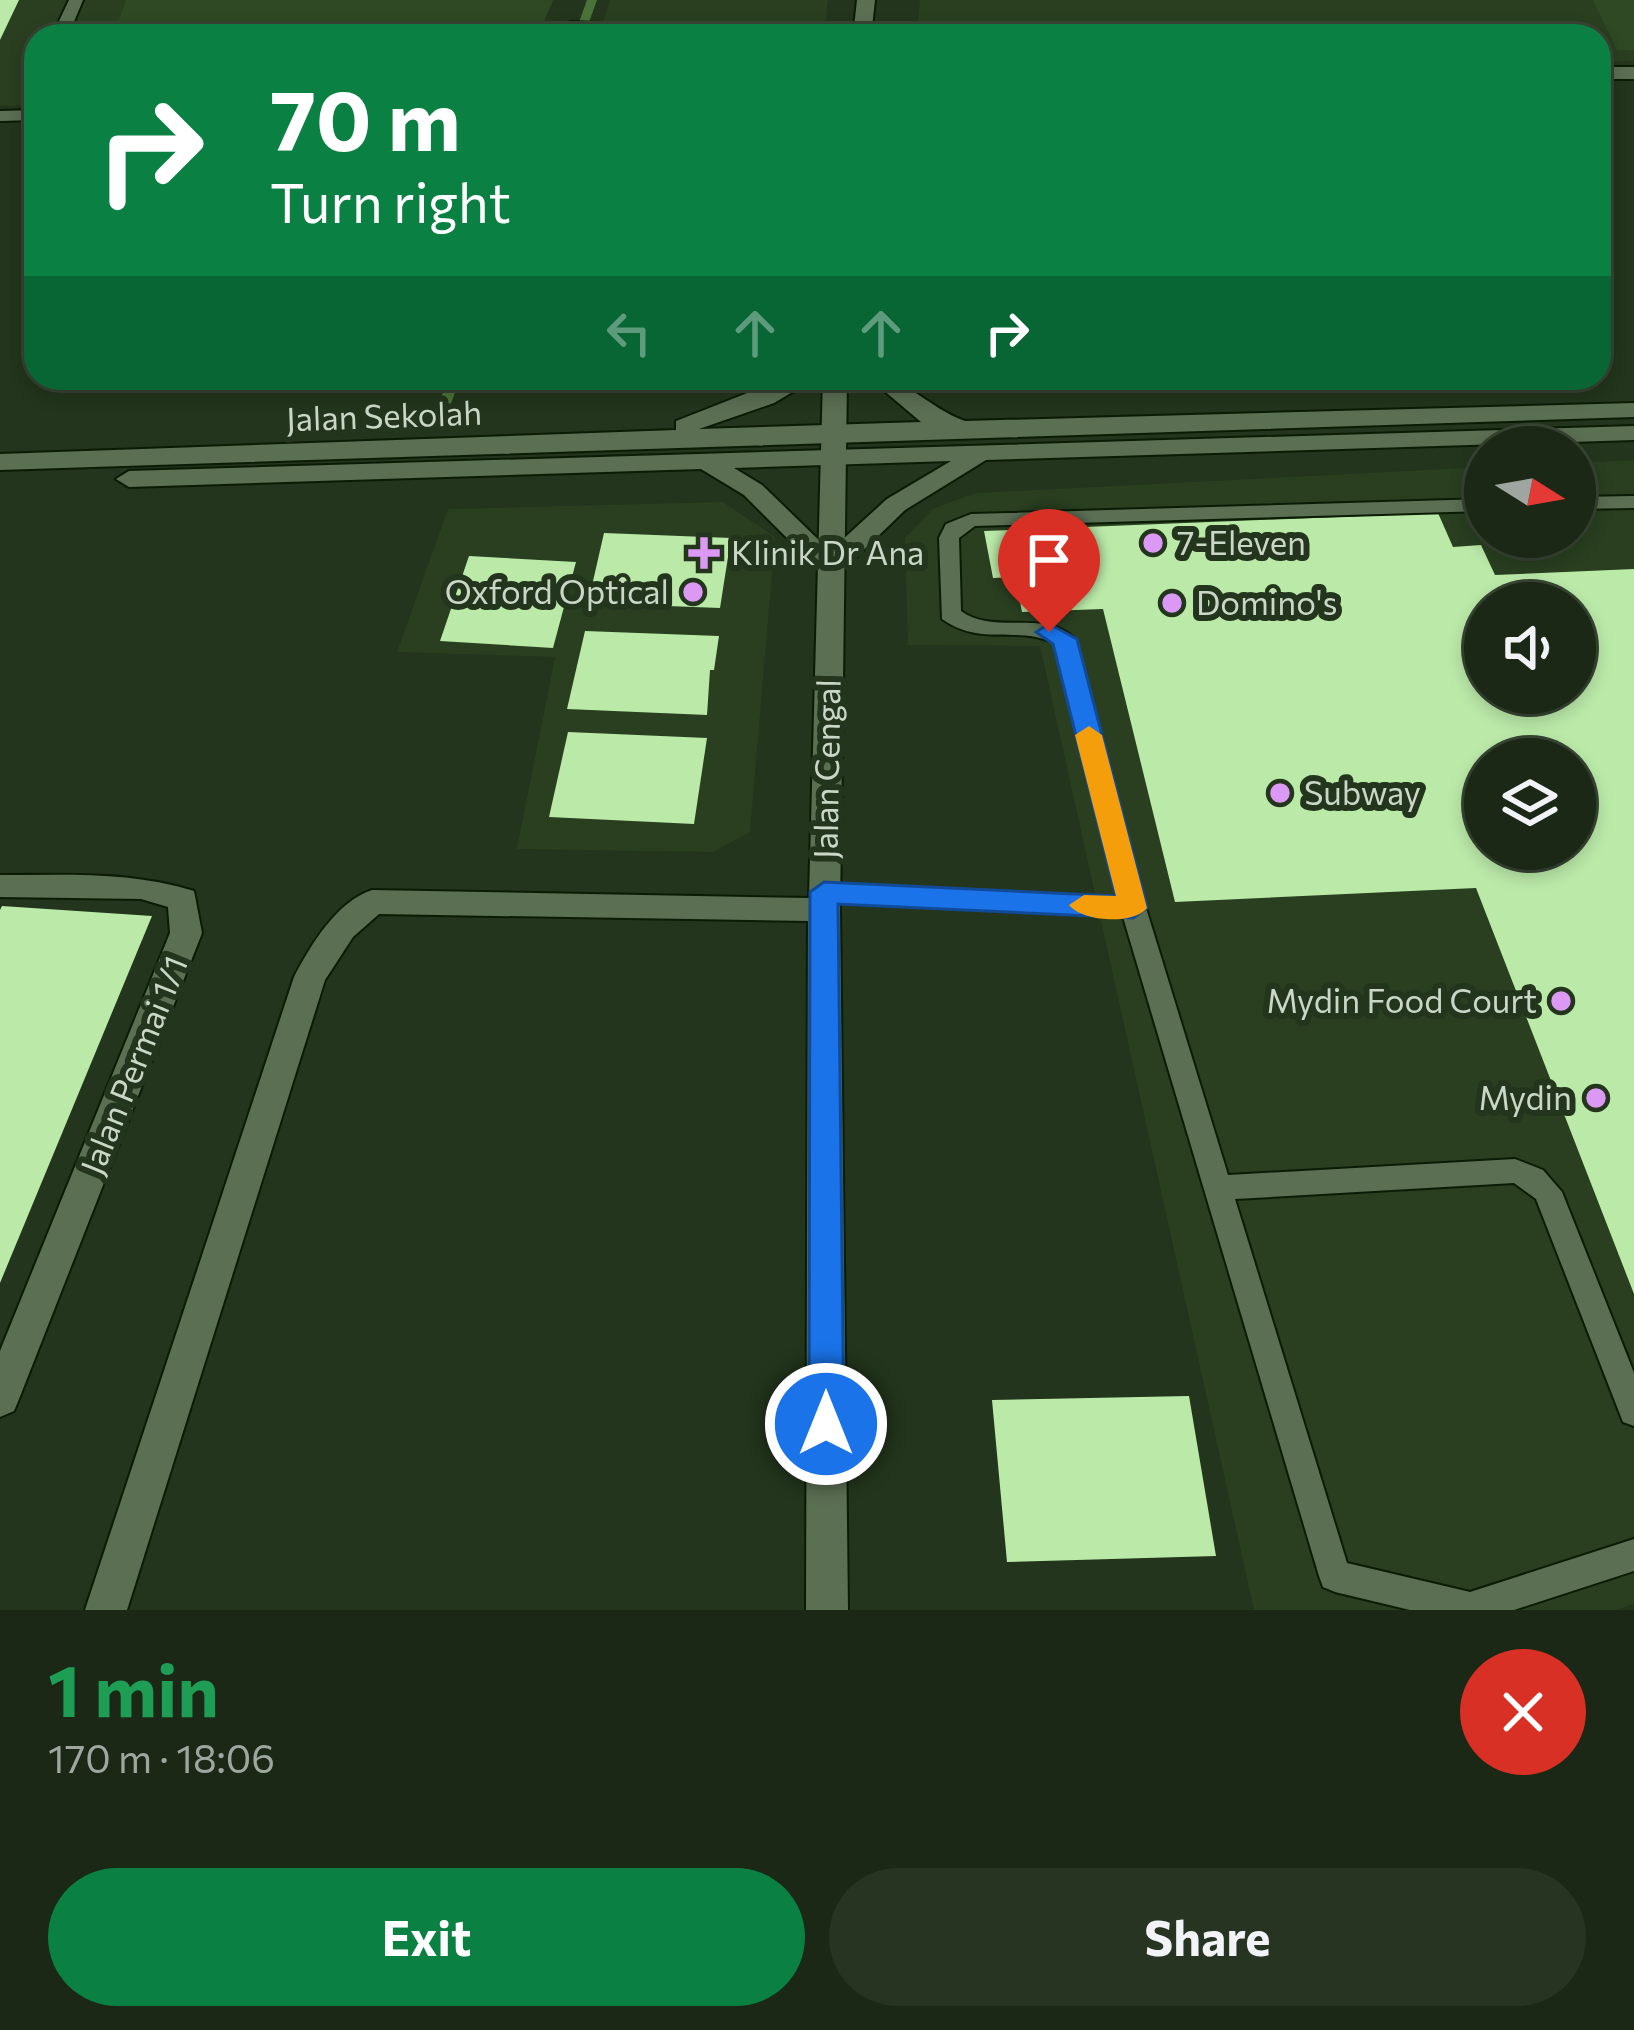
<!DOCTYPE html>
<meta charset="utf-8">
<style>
body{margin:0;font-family:Commissioner,sans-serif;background:#273422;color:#f1f3f6;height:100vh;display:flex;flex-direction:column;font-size:45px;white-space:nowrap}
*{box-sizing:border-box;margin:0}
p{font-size:39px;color:#9fa6a0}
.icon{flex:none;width:66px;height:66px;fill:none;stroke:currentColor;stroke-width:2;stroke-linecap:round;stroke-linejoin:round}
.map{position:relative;height:1610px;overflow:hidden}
.details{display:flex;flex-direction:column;background:#1a2815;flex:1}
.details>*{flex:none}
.guide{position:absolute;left:24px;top:24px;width:1587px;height:366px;border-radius:36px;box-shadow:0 6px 18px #0003,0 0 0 3px #384434;background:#0b8043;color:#fff;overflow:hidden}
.needle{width:78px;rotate:101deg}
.tools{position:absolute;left:1464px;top:426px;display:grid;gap:24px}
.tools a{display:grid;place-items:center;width:132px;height:132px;border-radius:50%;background:#1a2815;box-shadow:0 6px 18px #0003,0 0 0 3px #384434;font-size:60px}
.pin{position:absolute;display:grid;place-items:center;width:102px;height:102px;color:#fff;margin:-123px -51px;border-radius:50% 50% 50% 0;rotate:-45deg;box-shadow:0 0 12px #0007}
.pin .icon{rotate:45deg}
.me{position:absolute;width:132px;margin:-66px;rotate:0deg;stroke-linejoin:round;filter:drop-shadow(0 0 9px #0008)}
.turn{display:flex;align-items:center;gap:42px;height:252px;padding:0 48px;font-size:54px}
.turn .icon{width:156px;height:156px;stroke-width:2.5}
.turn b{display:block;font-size:84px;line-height:102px}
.lanes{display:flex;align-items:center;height:114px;padding:0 48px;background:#0003;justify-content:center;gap:60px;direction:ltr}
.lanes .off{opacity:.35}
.round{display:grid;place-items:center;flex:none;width:126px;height:126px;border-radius:63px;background:#273422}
.head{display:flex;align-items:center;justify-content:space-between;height:204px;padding:0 48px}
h1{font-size:72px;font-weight:700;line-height:90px;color:#1e9e55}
.cta{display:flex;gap:24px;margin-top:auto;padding:24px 48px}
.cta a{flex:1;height:138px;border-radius:72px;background:#0b8043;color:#fff;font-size:48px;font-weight:700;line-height:138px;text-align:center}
.cta a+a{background:#273422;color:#f1f3f6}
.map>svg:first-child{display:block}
</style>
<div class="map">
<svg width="1634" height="1610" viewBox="0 0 1634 1610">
<rect width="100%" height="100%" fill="#23351c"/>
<path fill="#293f20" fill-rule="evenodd" d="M0 0H553L538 36H36V105L0 106Z
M610 0H828L824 33 603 22Z
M920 0H1634V61L1599 62V36H917Z
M1634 460V1604L1617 1610H1254L1040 646 908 645 905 538 934 508 976 493 1485 467V537H1575V463ZM1485 603H1575V693H1485ZM1485 759H1575V849H1485Z
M723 502 775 537 750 832 713 852 517 849 555 657 397 652 448 509Z"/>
<path fill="#2f4924" d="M126 0H553L538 36H232L235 24 116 28Z
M1593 0H1634V50H1617Z"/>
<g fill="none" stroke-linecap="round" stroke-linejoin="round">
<path fill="#497338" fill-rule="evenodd" d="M587 0H597L584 36H574Z
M448 378H460L447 415 441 419 435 415Z"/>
</g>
<path fill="#bae9a8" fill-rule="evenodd" d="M0 0H19L0 40Z
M1058 378H1168L1171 386 1062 391Z
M1438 513 1453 547 1481 545 1495 575 1634 569V1294L1476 888 1175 902 1103 609 1022 612 1015 577 993 578 984 531ZM1485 603H1575V693H1485ZM1485 759H1575V849H1485Z
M604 533 731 538 720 608 588 603Z
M469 556 576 562 553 648 440 641Z
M585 631 719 636 714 670H710L707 715 567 709Z
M568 732 707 738 694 824 549 817Z
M2 906 152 916 0 1283V910Z
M1189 1396 1216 1556 1007 1562 992 1400Z"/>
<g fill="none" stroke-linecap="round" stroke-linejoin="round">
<g stroke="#0b1c05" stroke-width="4">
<path id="service" d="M69 0H83L68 36H52Z
M572 22 790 31 798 36 572 30 560 36H544L553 26Z
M36 110V120L0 121V111Z
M1634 496V508L1575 509V497Z
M1485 499V511L975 526 959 538 961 611C995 636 1044 608 1075 639L1146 908 1228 1175 1515 1159 1543 1170 1562 1192 1634 1373V1426L1623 1422 1536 1199 1514 1183 1235 1199 1347 1563 1470 1592 1634 1539V1571L1514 1610H1410L1335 1592 1323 1587 1319 1576 1123 917 824 901 815 899 811 892 815 885 824 883 1118 898 1054 643C1017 625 981 647 942 619L939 538 946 524 971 514Z"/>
</g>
<g stroke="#0b1c05" stroke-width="4">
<path id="minor" d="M857 0H875L871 36H853Z
M1599 67H1634V79H1599Z
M823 378H847L840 910 848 1610H806L808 921 379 914 353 937 325 980 127 1610H85L294 977C310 946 337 901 372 890L809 898Z
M0 875C66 875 131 871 194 891L202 933 19 1399 14 1411 0 1417V1351L170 933 168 907 141 899 0 897Z"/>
</g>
<g stroke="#0b1c05" stroke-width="4">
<path id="tertiary" d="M786 378H816L774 403 699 429 921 422 869 378C910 378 926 407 965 421L1634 403V417L0 470V454L676 430V421Z
M1634 426V440L986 460 905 510 840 573H822L744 495 701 469 129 487 116 479 129 471ZM951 461 887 499 830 551 762 485 734 468Z"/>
</g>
<use href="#service" fill="#5b6f53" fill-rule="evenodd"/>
<use href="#minor" fill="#5b6f53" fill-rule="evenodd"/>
<use href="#tertiary" fill="#5b6f53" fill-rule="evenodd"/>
</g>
<path fill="#1a73e8" stroke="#114b97" stroke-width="3" d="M1049 624 1077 639 1147 908 1133 918 838 904 844 1424 839 1435 826 1440 814 1435 809 1424 810 892 824 882 1116 896 1053 644 1036 632Z"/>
<path fill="#f59e0b" d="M1089 726 1102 735 1147 908C1134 925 1083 922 1069 905L1084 895 1116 896 1075 735Z"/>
<g fill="#dc99f4" stroke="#23351c" stroke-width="4.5">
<circle cx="1153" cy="543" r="12"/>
<path d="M698 535h12v12h12v12h-12v12h-12v-12h-12v-12h12z"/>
<circle cx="693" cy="592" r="12"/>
<circle cx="1172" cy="603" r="12"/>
<circle cx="1280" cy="793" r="12"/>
<circle cx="1561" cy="1001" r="12"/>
<circle cx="1596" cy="1098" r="12"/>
</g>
<g text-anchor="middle" stroke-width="12" stroke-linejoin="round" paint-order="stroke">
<g font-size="33" fill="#cad6c6" stroke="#23351c">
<text transform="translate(384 416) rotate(-2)" y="12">Jalan Sekolah</text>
<text transform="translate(827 769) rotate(-89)" y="12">Jalan Cengal</text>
<text transform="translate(134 1065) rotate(-68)" y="12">Jalan Permai 1/1</text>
</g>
<g font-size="33" fill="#cad6c6" stroke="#23351c" text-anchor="start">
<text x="1177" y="555">7-Eleven</text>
<text x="731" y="565">Klinik Dr Ana</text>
<text x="669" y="604" text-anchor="end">Oxford Optical</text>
<text x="1196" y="615">Domino's</text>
<text x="1304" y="805">Subway</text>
<text x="1537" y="1013" text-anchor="end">Mydin Food Court</text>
<text x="1572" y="1110" text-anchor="end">Mydin</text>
</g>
</g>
</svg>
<div class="tools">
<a><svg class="needle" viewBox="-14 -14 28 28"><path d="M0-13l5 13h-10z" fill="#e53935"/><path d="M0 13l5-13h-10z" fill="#9fa6a0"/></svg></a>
<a><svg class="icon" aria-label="sound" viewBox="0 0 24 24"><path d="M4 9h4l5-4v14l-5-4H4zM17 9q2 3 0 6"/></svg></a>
<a><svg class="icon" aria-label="layers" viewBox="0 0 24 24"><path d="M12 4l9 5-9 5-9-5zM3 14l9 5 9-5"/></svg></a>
</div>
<div class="pin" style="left:1049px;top:632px;background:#d93025"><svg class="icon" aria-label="arrive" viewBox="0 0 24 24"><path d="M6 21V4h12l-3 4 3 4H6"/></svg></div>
<svg class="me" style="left:826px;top:1424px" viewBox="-20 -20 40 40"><circle r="17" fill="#1a73e8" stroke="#fff" stroke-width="3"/><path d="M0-11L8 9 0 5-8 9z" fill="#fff"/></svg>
<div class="guide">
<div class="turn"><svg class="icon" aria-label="right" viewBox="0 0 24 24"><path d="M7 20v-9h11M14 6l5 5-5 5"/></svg><div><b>70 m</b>Turn right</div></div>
<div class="lanes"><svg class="icon off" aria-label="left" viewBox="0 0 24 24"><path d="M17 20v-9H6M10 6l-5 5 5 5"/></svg><svg class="icon off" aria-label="ahead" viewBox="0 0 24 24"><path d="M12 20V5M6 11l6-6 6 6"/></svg><svg class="icon off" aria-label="ahead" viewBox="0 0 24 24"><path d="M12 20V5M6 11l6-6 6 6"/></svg><svg class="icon" aria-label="right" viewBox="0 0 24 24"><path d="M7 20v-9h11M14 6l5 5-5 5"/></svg></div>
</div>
</div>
<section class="details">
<div class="head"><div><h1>1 min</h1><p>170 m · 18:06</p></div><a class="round" style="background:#d93025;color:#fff"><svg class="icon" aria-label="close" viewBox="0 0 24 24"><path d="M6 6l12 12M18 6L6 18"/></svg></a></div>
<div class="cta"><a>Exit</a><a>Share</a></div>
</section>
